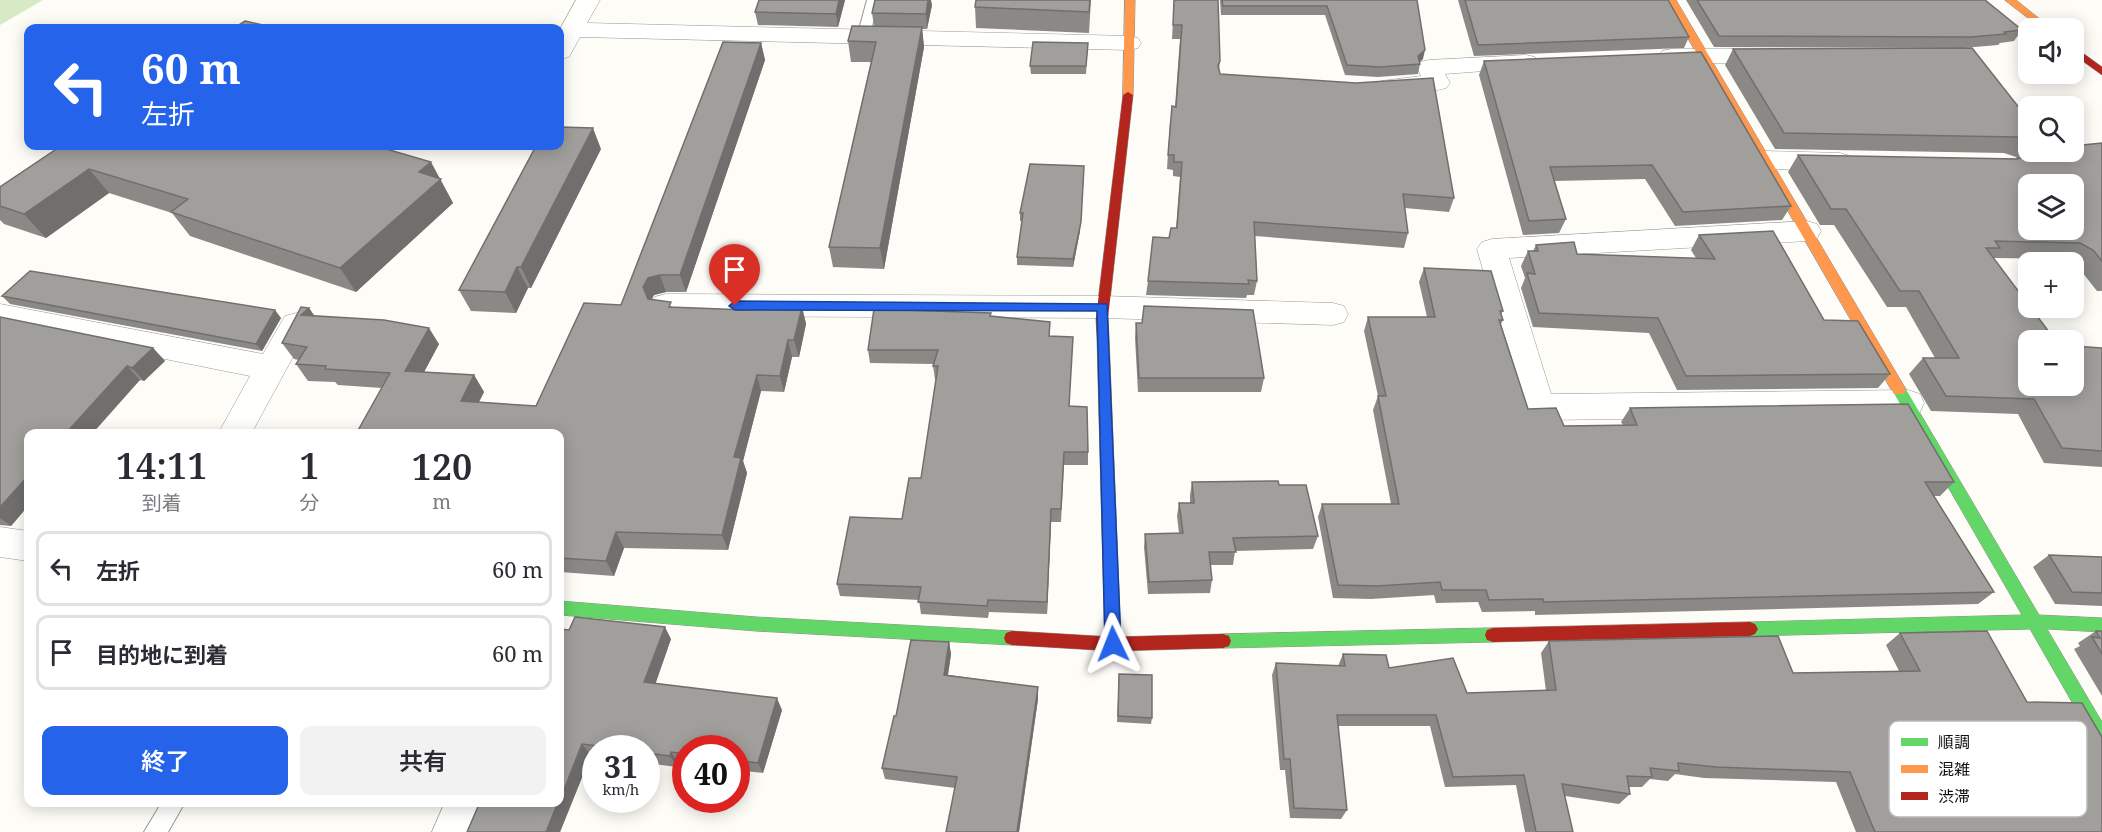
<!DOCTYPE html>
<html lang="ja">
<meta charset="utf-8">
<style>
body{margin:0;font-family:"Noto Serif","Noto Sans JP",serif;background:#f2f2f3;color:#2b2b33;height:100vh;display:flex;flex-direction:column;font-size:22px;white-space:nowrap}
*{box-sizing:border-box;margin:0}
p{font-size:20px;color:#7c7c81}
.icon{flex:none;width:33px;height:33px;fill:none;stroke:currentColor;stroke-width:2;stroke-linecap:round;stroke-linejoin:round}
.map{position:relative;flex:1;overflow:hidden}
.panel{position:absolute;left:24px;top:429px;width:540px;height:378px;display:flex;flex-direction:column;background:#fff;border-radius:12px;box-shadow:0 3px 15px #0003}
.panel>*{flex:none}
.hud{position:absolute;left:24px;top:24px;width:540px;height:126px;border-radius:12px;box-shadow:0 3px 15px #0003;background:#2563eb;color:#fff;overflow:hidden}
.tools{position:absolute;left:2018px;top:18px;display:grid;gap:12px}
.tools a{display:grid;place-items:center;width:66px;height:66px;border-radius:12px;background:#fff;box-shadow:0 3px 15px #0003;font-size:30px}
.speed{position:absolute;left:582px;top:735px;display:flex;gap:12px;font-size:30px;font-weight:700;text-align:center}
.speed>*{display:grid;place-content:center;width:78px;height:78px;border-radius:50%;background:#fff;box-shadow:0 3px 15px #0003;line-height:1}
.speed small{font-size:15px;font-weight:400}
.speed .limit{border:9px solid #d22;background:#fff;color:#111}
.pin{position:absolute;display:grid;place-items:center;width:51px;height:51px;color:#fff;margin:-62px -26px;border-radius:50% 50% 50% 0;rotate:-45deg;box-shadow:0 0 6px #0007}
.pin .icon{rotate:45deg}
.me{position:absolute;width:66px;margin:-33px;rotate:358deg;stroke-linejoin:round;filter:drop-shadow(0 0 4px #0008)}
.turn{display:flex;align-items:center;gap:21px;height:126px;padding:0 18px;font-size:27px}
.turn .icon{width:78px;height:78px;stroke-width:2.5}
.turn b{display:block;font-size:42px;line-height:51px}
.eta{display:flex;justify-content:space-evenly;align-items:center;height:102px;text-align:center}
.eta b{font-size:36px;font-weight:600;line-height:42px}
.cta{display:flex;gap:12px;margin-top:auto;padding:12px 18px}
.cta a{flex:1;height:69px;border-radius:12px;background:#2563eb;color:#fff;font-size:24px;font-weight:600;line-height:69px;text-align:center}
.cta a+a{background:#f2f2f3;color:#2b2b33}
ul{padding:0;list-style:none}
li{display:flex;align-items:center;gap:18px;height:75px;margin:0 12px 9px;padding:0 6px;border:3px solid #e1e1e2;border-radius:12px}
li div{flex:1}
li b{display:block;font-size:22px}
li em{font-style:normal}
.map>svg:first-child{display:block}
</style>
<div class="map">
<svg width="2102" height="832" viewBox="0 0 2102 832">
<rect width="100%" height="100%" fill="#fdfcf7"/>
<path fill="#d8eac5" d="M0 0H43L0 25Z"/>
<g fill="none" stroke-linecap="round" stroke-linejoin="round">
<g stroke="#979795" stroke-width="2">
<path id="lane" d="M867 0H879L869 37 863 41 857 37Z
M162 802H185L168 832H144Z"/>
</g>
<g stroke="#979795" stroke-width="1">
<path id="street" d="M576 0H600L587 23 1129 36 1138 38 1141 43 1138 48 1129 50 580 37 569 57 560 59V29Z
M1671 49H1775L1784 51 1787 56 1784 61 1775 63H1671L1662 61 1659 56 1662 51Z
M1526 55 1535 57 1538 62 1535 67 1445 74 1450 83 1446 88C1427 93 1400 96 1381 91L1377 86 1381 81 1421 76 1417 67 1420 62 1429 60Z
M1766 151 1840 153 1850 156 1854 162 1850 168 1840 171 1766 169 1756 166 1752 160 1756 154Z
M1807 221 1817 224 1821 231 1817 238 1807 241 1509 258 1551 394 1908 390 1920 394 1924 403 1920 412 1908 416 1538 420 1526 416 1522 407 1477 249 1482 242 1492 239Z
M666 294 1103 296 1333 303 1344 306 1348 314 1344 322 1333 325 1103 318 666 316 655 313 651 305 655 297Z
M0 304 263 354 285 316 296 313 307 316 311 324 251 434H218L250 376 0 326Z
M0 527 28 531V561L0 557Z
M445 802H488L475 832H432Z"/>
</g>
<g stroke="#8e8d8b" stroke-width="1">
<path id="fast" d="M1899 385 1904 386 2039 615 2102 618V632L2047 629 2102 722V746L2096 744 2030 629 1750 636 1745 634 1742 629 1745 624 1750 622 2022 615 1892 390Z
M560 601 756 617 1012 631 1018 633 1020 638 1018 643 1012 645 756 631 560 615Z
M1493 628 1499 630 1501 635 1499 640 1493 642 1223 648 1217 646 1215 641 1217 636 1223 634Z"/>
</g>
<g stroke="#8e8d8b" stroke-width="1">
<path id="slow" d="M1125 0H1135L1133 95 1128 98 1123 95Z
M1666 0H1676L1904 386 1906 390 1904 394H1894Z
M2005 0H2016L2051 28H2041Z
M1103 332 1109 337 1121 644 1119 649 1113 651 1107 649 1105 644 1097 337Z"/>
</g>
<g stroke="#8e8d8b" stroke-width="1">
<path id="jam" d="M2073 46 2102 67V75L2073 54Z
M1128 92 1133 95 1108 318 1109 337 1103 342 1097 337 1096 318 1123 95Z
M1750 622 1755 624 1758 629 1755 634 1750 636 1493 642 1487 640 1485 635 1487 630 1493 628Z
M1012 631 1113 637 1223 634 1229 636 1231 641 1229 646 1223 648 1113 651 1012 645 1006 643 1004 638 1006 633Z"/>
</g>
<use href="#lane" fill="#fffffe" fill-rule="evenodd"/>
<use href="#street" fill="#fffffe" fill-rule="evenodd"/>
<use href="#fast" fill="#63d668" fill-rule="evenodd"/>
<use href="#slow" fill="#ff974d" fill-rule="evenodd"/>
<use href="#jam" fill="#b3261e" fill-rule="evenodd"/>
</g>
<path fill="#8a8986" d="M759 0H845L838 27 758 25 755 12Z
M1091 0 1089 33 976 28 975 7Z
M1174 0 1220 61 1219 69 1220 74 1454 198 1449 212 1405 208 1408 233 1404 248 1255 236 1257 281 1254 295H1247L1246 298 1146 295 1148 281 1169 238 1176 228 1180 177 1173 176V170L1167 169 1170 121 1175 107 1180 39H1172Z
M1220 0H1417L1423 59 1420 62V64L1418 74 1378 77 1345 75 1325 15H1221Z
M1458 0H1668L1689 37 1684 48 1474 56Z
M1686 0H1985L2022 30 2014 41 2000 43 1998 45 1963 48 1714 47Z
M932 5 927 29H922L924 47 884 269 833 267 829 247 871 62H851L848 41 874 26 872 13Z
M761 43 765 60 686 292H666L654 295 652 299 673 307 747 310 802 307 806 324 799 357H792L784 392 761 391 743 461 747 473 728 550 624 548 614 576 560 572V434L382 388 338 385 335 382 308 381 296 364 299 360 294 359 282 343 309 308 314 316 439 344 424 372 474 375 484 392 479 402 536 406 621 305Z
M1088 43 1086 74H1031L1030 66Z
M1733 49 2028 119V152H2073L2102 143V291H2097L2078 267 2073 264V262H2071L2065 259 1994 258 2028 386 2102 348V467L2044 463 2018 414 1931 411 1909 374 1923 358H1935L1906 307H1887L1834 225H1820L1788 172 1798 155 2017 159 2016 157 2004 153 1775 149 1725 65Z
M1484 61 1791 206 1782 220 1675 226 1645 179 1554 181 1566 219 1559 233 1523 235 1479 75Z
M61 146 440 179 453 203 356 292 190 236 172 213 109 193 46 238 4 224 0 220V187Z
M601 149 531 288H528L516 313 471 311 459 290Z
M1030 164 1080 231 1073 267 1017 265V257L1022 221H1020V213Z
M1699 235 1824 320 1890 374 1878 388 1677 390 1649 333 1533 327 1521 288 1525 278 1521 266 1528 251H1533L1536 245 1577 254 1696 258 1691 250Z
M1424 268 1503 311 1501 314 1503 320 1501 324 1528 409 1564 426 1623 425 1621 422 1630 408 1954 482 1940 496H1934L1994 592 1978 604 1535 615V611L1482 612 1478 602 1436 603 1434 595 1371 599 1333 598 1318 517 1322 504H1391L1373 410 1378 396 1364 331 1368 317H1427L1419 282Z
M2 296 281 318 262 351 10 304Z
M991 316 1050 336 1073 337 1069 406 1088 452V465H1064L1061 522H1051L1047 614 989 612 988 618 921 614 919 600 840 596 837 584 902 519 921 478 936 380 935 379 933 366 934 364 870 363 868 350Z
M0 317 153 348 165 361 144 381 140 380 28 434V506L11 526 0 525Z
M1136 323 1264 378 1261 392H1138L1135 338Z
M1192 482 1279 485 1318 536 1313 549 1235 551 1233 565H1210L1212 580 1210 593 1148 594 1144 547 1145 534 1179 533 1177 516 1179 503H1190V495Z
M2049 555 2102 557V606L2055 604 2033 567Z
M569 630 671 639 655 683 782 710 763 773 736 770V748H686V764L678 763 677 767 646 763V748H596V756L591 755 560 832H467Z
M2096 631H2102V696L2074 649 2080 646 2078 643Z
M1900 633 2027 702 2102 832H1856L1836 782 1704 778 1675 774 1668 781 1650 779 1642 787H1629L1630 794 1619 804 1565 796 1573 832H1525L1516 785 1445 787 1430 726H1338L1347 810 1341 819 1290 818 1285 770H1280L1272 675 1276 663 1338 666 1343 654 1467 693 1546 691 1541 653 1549 641 1793 673 1899 671 1886 645Z
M949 642 951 654 948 675 1038 687V699L1019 832H946L955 788 885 779 882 768 896 716Z
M1119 674 1152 718 1151 724 1117 722Z"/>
<path fill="#716f6d" d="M839 0H845L838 27 836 14Z
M928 0H931L932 5 927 29 926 14Z
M922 27 924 47 884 269 880 248Z
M761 43 765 60 686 292 680 275Z
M1425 50 1423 59 1415 66 1418 56Z
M593 128 601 149 531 288 521 267Z
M431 162 453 203 356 292 340 268 419 172Z
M89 169 109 193 46 238 24 214Z
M1084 174 1080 231 1073 267V259Z
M517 267 528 288 516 313 505 292Z
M660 275 666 292 654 295 649 304 643 287 648 278Z
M802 307 806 324 799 357 794 340Z
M309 308 321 325 301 315Z
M275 310 281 318 262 351 256 344Z
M429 328 439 344 416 387 405 371Z
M788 340 792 357 784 392 780 376Z
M153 348 165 361 144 381 132 368Z
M127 366 140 380 92 434H65Z
M474 375 484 392 471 417 461 401Z
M757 375 761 391 743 461 747 473 728 550 722 535 734 457Z
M28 476V506L11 526 0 518V507Z
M1051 509V522L1047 614V602Z
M616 532 624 548 614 576 606 561Z
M665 627 671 639 652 694 644 682Z
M949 642 951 654 946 687 944 675Z
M1038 687V699L1019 832H1017Z
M777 698 782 710 763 773 758 763Z
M582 744 591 755 560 832H546L558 802H560V800Z
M671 752 678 763 677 767 670 756Z"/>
<path fill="#a19f9c" stroke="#716f6d" stroke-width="1.5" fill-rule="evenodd" d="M759 0H839L836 14 755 12Z
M875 0H928L926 14 872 13Z
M976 0H1090L1089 12 975 7Z
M1174 0H1218L1220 61 1218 65 1220 74 1356 83 1433 78 1454 198 1403 194 1408 233 1254 222 1257 281 1248 280 1249 284 1148 281 1153 237 1169 238 1171 228H1177L1182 162H1174V155H1168L1172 106 1176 107 1182 25H1173Z
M1222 0H1417L1425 50 1418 56 1420 64 1380 67 1347 65 1327 6H1223Z
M1465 0H1668L1689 37 1478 45Z
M1697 0H1985L2022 30 2004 32 2006 34 1971 37 1719 36Z
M245 21 276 28H234Z
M852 26 922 27 880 248 829 247 876 42 848 41Z
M723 42 761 43 680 275H660L648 278 643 287 648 299 671 302 669 307 747 310 748 307H802L794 340H788L780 376 757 375 734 457 741 458 722 535 616 532 606 561 560 558V434H356L390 373 325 369 326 366 296 364 307 347 282 343 301 307 309 308 301 315 384 320 429 328 405 371 474 375 461 401 536 406 584 303 621 305Z
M1033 42 1088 43 1086 66H1030Z
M1972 48 2028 119V140L2017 137 1784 133 1733 49Z
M1701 52 1791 206 1683 212 1652 165 1550 167 1566 219 1529 221 1484 61Z
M560 127 593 128 521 267H517L505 292 459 290 536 146H560Z
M2102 143V261L2093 250 2080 243 1995 241 2000 248H1986L2028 304V308H2031L2055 340H2028V386H2073V346L2102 348V451L2062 448 2034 399 1946 396 1923 358H1959L1919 291H1900L1846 209H1831L1798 155 2017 159 2028 156 2031 152H2073V146ZM2028 184H2073V230H2028Z
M61 146H376L431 162 419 172 441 179 340 268 171 212 188 199 89 169 24 214 0 206V187Z
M1030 164 1084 166 1081 222 1073 259 1017 257 1023 213H1020Z
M1773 231 1824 320 1858 321 1890 374 1686 376 1658 318 1539 313 1527 273 1535 274 1528 251H1538L1536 245 1574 242 1577 254 1715 259 1699 235Z
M1424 268 1491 271 1503 311H1500L1503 320H1499L1528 409 1556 408 1564 426 1637 425 1630 408 1908 404 1954 482H1925L1994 592 1543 602V599L1489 600 1486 590H1442L1440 582 1377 586 1338 585 1322 504H1399L1378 396H1386L1368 317H1435Z
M30 271 275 310 256 344 2 296Z
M1144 306 1253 310 1264 378H1139L1136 323H1142Z
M874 309 991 313 990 316 1050 322 1049 336 1073 337 1069 406 1087 407 1088 452H1064L1061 509H1051L1047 602 988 600 987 606 918 602 921 587 837 584 850 517 902 519 909 478H921L938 366H933L938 350H868Z
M0 317 153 348 132 368 127 366 77 421 65 434H28V476L0 507Z
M1278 481 1279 485H1306L1318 536 1233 538 1236 552H1209L1212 580 1149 582 1145 534 1183 533 1179 503H1194L1192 482Z
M2049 555 2102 557V593L2072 592Z
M575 617 665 627 644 682 777 698 758 763 736 760V748H686V754L671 752 670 756 646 753V748H614L582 744 560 800V629L569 630Z
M1987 631 2027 702 2082 703 2102 737V832H1875L1850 772 1716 767 1678 763 1679 771 1650 768 1652 777 1627 776 1630 794 1562 784 1573 832H1536L1524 775 1453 777 1436 715H1337L1347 810 1294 808 1290 759H1284L1276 663 1345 666 1343 654 1386 655 1389 668 1453 658 1467 693 1556 690 1549 641 1778 636 1793 673 1920 671 1900 633Z
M2096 631H2102V654L2092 637 2100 638Z
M911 640 949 642 944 675 1038 687 1017 832H946L957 777 882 768 894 716H896Z
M1119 674 1152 675V718L1118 716Z
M480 802H558L546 832H467Z"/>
<path fill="#2563eb" stroke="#184099" stroke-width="1.5" d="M735 301 1107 304 1121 644 1119 649 1113 651 1108 649 1105 644 1097 311 735 310 729 306Z"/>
<rect x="1889" y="721" width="198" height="96" rx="9" fill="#fff" stroke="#b8b8b8" stroke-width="1.5"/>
<rect x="1901" y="738" width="27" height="8" fill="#63d668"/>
<rect x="1901" y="765" width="27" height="8" fill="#ff974d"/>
<rect x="1901" y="792" width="27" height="8" fill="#b3261e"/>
<g font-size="16" fill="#111">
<text x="1938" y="748">順調</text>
<text x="1938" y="775">混雑</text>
<text x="1938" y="802">渋滞</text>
</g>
</svg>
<div class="tools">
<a><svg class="icon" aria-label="sound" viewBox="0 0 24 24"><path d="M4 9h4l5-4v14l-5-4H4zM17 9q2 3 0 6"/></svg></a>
<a><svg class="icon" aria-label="search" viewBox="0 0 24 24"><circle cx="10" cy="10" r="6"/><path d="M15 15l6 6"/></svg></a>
<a><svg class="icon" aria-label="layers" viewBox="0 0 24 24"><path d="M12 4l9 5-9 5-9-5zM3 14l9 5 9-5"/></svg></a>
<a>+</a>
<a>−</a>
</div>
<div class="speed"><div>31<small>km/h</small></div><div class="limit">40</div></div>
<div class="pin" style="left:735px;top:306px;background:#d93025"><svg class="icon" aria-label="arrive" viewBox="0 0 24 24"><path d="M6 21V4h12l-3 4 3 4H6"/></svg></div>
<svg class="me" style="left:1113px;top:644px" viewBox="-20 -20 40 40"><path d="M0-17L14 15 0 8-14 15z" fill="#2563eb" stroke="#fff" stroke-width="4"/></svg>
<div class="hud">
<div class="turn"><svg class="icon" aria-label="left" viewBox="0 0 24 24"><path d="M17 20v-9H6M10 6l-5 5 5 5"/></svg><div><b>60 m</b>左折</div></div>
</div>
<section class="panel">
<div class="eta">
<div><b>14:11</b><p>到着</p></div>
<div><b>1</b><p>分</p></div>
<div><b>120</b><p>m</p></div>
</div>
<ul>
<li><svg class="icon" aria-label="left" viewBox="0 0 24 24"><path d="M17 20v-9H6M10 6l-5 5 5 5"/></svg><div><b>左折</b></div><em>60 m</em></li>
<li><svg class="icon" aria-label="arrive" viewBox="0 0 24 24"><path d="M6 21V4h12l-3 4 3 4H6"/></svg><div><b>目的地に到着</b></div><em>60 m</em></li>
</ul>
<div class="cta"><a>終了</a><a>共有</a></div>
</section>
</div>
